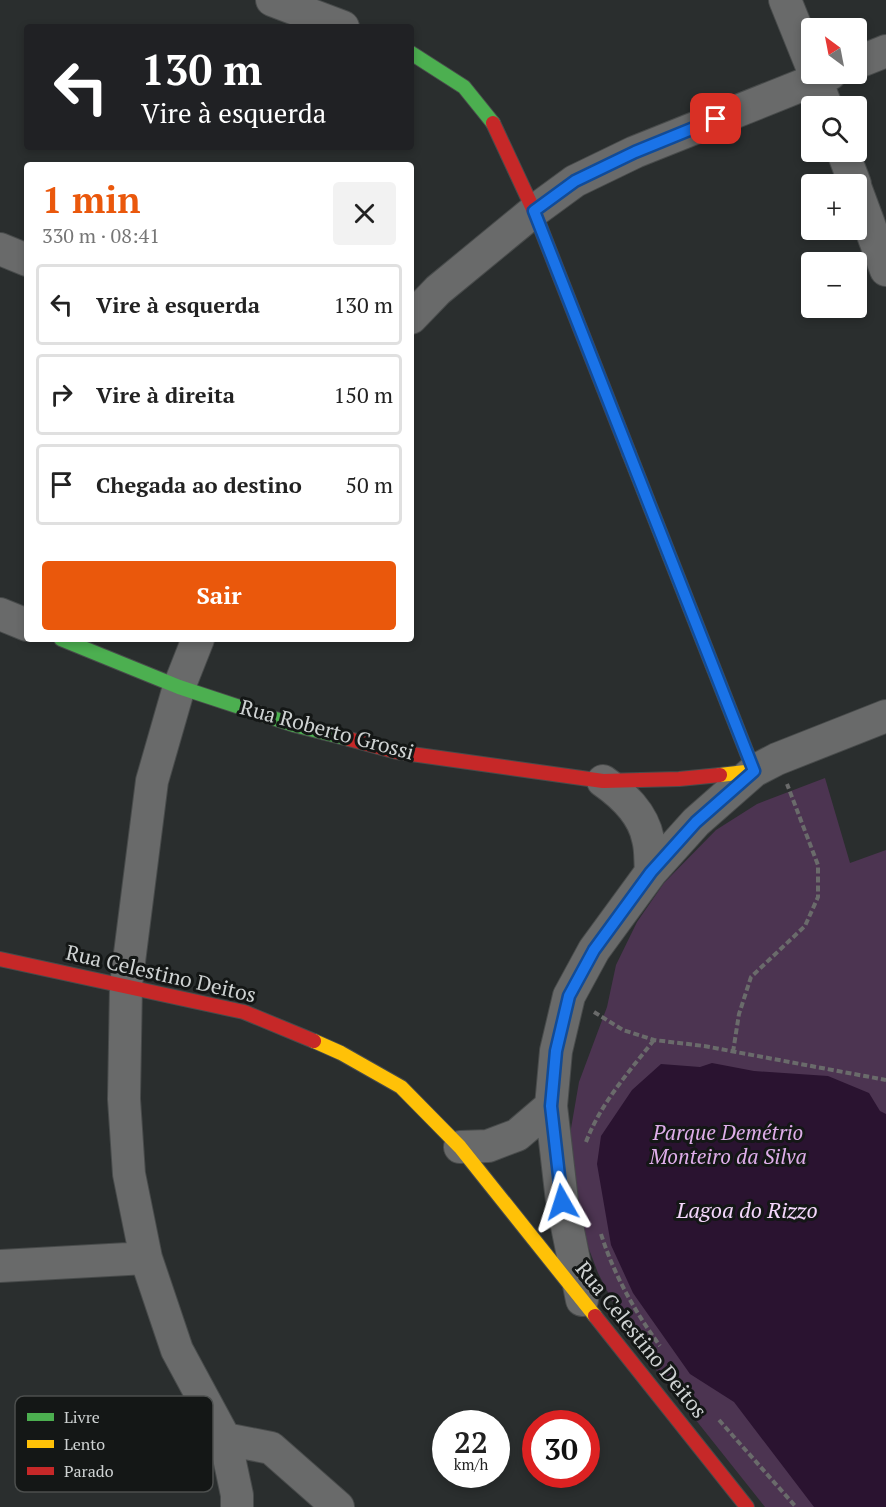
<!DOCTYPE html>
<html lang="pt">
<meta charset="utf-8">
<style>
body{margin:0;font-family:"PT Serif",serif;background:#f2f2f2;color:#222;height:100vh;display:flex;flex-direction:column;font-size:22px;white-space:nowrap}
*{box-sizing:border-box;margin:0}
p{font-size:20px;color:#767676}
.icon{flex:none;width:33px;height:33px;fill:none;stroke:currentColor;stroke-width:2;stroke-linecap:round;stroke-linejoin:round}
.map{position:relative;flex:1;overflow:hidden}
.side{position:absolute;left:24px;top:162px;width:390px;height:480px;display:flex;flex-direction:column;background:#fff;border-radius:6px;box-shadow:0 3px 9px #0003}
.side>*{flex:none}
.top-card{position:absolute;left:24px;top:24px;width:390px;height:126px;border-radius:6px;box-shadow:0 3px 9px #0003;background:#202124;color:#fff;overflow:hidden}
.needle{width:39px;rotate:328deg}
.fabs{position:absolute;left:801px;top:18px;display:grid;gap:12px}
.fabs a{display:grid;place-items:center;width:66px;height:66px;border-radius:6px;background:#fff;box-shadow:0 3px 9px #0003;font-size:30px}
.speed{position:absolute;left:432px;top:1410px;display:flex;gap:12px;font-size:30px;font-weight:700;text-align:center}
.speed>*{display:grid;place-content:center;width:78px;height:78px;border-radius:50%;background:#fff;box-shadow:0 3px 9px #0003;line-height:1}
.speed small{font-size:15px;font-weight:400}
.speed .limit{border:9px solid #d22;background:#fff;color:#111}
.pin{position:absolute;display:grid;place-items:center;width:51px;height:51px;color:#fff;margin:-26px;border-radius:12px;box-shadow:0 3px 9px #0006}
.me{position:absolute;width:66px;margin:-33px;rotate:354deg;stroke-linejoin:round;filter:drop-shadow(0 0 4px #0008)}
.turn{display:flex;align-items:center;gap:21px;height:126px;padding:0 18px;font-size:27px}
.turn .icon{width:78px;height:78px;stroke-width:2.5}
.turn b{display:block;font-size:42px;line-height:51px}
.round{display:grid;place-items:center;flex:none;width:63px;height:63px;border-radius:6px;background:#f2f2f2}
.head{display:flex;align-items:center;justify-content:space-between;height:102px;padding:0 18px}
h1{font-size:36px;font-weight:700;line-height:45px;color:#ea580c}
.action{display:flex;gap:12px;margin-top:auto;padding:12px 18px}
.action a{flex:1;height:69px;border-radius:6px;background:#ea580c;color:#fff;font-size:24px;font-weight:700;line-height:69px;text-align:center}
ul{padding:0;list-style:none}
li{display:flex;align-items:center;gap:18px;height:81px;margin:0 12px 9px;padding:0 6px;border:3px solid #e0e0e0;border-radius:6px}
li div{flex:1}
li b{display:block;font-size:22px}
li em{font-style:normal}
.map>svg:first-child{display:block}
</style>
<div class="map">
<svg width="886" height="1507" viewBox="0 0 886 1507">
<rect width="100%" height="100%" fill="#2a2e2e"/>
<path fill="#4c3451" d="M825 778 850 863 886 850V1507H765L633 1341 598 1273 575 1212 569 1140 579 1082 607 1007 616 965 637 922 664 883 716 830 757 804Z"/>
<path fill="#2a1330" d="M712 1063 754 1071 828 1076 869 1093 880 1111 886 1114V1507H814L734 1402 690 1374 633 1293 611 1245 597 1164 601 1136 632 1090 661 1064 700 1067Z"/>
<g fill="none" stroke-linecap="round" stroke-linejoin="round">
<g stroke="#484b4b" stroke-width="34">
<path id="street" d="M272 0 343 27
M785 0 812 67
M856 63 886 51
M814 74 826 106
M843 152 855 184
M856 189 886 270
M0 249 27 260
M411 318 438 290 534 211 575 181 635 152 830 74
M0 614 27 625
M198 639 179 687 152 781 126 985 124 1099 129 1174 146 1258 177 1350 225 1439 237 1495V1507
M603 781C623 795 643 813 648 839 651 849 650 861 651 872
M460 1147 488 1146 517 1135 551 1106
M0 1266 146 1258
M582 1300 562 1201 551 1106 556 1051 569 996 594 950 651 872 696 822 754 771 777 759 886 716
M225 1439 271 1448 338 1507"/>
</g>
<g stroke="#484b4b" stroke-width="16">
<path id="fast" d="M411 53 464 87 493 123
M61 639 179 687 294 725 349 739"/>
</g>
<g stroke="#484b4b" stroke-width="16">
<path id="slow" d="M629 453 754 771 720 775
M314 1041 341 1053 401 1087 460 1147 595 1316"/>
</g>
<g stroke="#484b4b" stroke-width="16">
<path id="jam" d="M493 123 534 211 629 453
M349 739 397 752 603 781 679 779 720 775
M0 959 244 1012 314 1041
M595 1316 747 1507"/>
</g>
<path stroke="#6a6b6b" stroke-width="4" stroke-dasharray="6 3" stroke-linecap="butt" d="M594 1012 623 1030 654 1040 704 1046 886 1080
M733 1052 739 1014 751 977 805 926 818 897V865L787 784
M586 1142C601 1103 628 1073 654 1040
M601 1234C614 1275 635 1312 660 1346
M719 1420 796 1507"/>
<use href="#street" stroke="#696a6a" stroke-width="32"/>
<use href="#fast" stroke="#4caf50" stroke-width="14"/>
<use href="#slow" stroke="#ffc107" stroke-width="14"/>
<use href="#jam" stroke="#c62828" stroke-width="14"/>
</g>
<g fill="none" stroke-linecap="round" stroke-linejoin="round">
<g stroke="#114b97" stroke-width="15">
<path id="route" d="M562 1202 551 1106 556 1051 569 996 594 950 651 872 696 822 754 771 534 211 575 181 635 152 716 119"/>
</g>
<use href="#route" stroke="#1a73e8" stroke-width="10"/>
</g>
<g text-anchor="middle" stroke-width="6" stroke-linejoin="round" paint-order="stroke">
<g font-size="21" fill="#ced2d2" stroke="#141716">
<text transform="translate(327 730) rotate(15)" y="7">Rua Roberto Grossi</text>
<text transform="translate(161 974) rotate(13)" y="7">Rua Celestino Deitos</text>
<text transform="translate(641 1340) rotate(51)" y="7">Rua Celestino Deitos</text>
</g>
<g font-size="21" font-style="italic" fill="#dfaeea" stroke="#141716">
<text x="728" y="1140">Parque Demétrio<tspan x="728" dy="24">Monteiro da Silva</tspan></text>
</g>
<g font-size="22" font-style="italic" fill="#f4d6fb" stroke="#141716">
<text x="747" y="1218">Lagoa do Rizzo</text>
</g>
</g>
<rect x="15" y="1396" width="198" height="96" rx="9" fill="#141716" stroke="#4c4f4e" stroke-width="1.5"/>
<rect x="27" y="1413" width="27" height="8" fill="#4caf50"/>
<rect x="27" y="1440" width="27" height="8" fill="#ffc107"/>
<rect x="27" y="1467" width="27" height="8" fill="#c62828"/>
<g font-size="16" fill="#ced2d2">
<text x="64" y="1423">Livre</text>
<text x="64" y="1450">Lento</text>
<text x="64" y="1477">Parado</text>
</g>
</svg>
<div class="fabs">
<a><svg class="needle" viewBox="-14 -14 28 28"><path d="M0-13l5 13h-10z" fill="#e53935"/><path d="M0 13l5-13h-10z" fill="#767676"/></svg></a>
<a><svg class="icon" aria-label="search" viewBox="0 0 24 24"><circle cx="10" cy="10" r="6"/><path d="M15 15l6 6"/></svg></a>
<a>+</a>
<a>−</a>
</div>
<div class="speed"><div>22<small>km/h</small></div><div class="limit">30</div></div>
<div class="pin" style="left:716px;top:119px;background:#d93025"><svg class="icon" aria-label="arrive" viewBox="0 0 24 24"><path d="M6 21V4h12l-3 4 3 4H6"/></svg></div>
<svg class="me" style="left:562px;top:1202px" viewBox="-20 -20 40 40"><path d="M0-17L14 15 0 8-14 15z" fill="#1a73e8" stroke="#fff" stroke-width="4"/></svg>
<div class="top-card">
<div class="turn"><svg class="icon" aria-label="left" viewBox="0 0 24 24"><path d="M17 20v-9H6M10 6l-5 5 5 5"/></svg><div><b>130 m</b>Vire à esquerda</div></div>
</div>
<section class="side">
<div class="head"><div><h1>1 min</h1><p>330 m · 08:41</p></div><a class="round"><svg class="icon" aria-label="close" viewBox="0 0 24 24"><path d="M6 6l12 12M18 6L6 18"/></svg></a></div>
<ul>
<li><svg class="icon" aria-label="left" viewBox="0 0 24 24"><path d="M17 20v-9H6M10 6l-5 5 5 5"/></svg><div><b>Vire à esquerda</b></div><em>130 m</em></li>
<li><svg class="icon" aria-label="right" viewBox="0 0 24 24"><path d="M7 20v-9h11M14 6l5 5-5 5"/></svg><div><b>Vire à direita</b></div><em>150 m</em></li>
<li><svg class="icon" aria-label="arrive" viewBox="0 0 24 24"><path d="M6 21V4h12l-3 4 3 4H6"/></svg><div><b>Chegada ao destino</b></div><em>50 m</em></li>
</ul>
<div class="action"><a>Sair</a></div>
</section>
</div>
